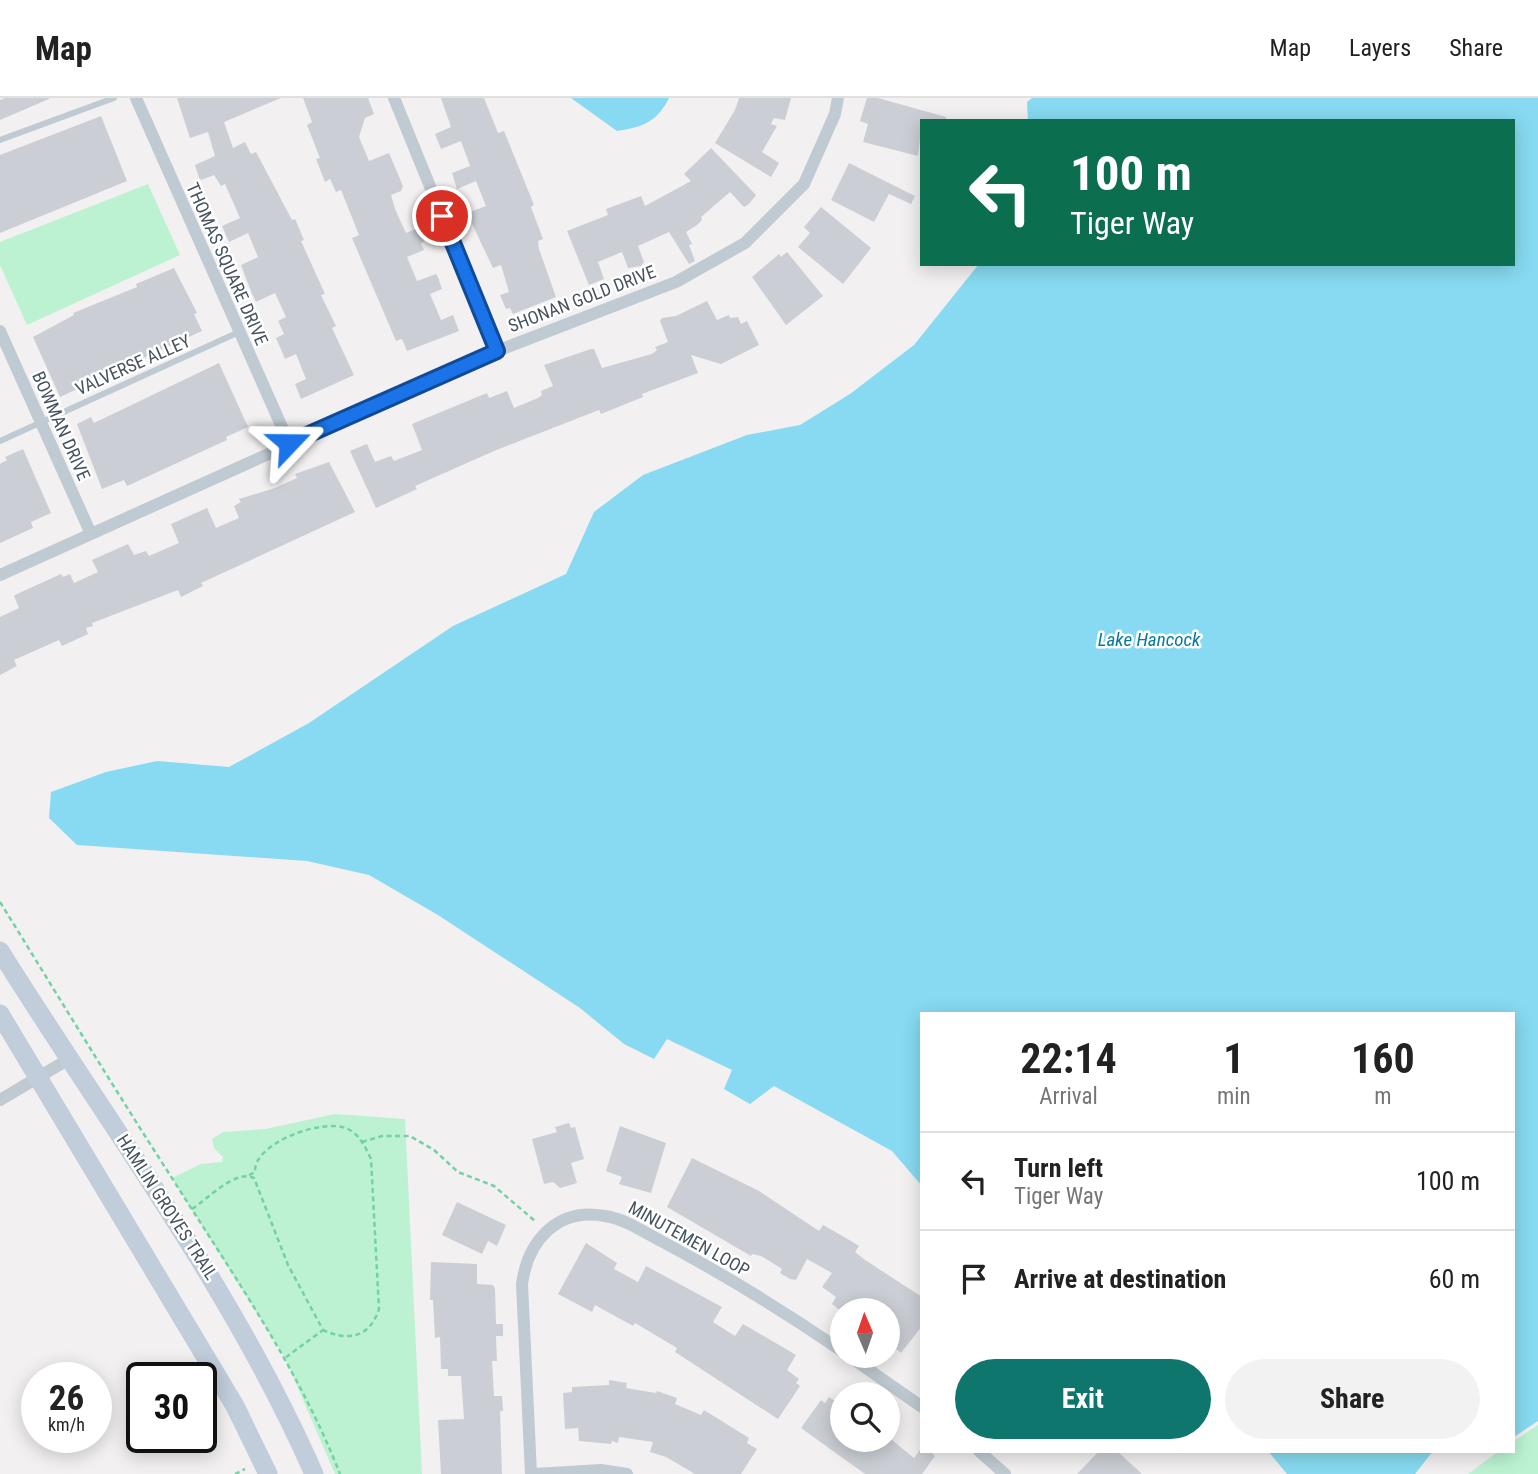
<!DOCTYPE html>
<style>
body{margin:0;font-family:"Roboto Condensed",sans-serif;background:#f2f2f2;color:#222;height:100vh;display:flex;flex-direction:column;font-size:26px;white-space:nowrap}
*{box-sizing:border-box;margin:0}
p{font-size:23px;color:#767676}
.icon{flex:none;width:38px;height:38px;fill:none;stroke:currentColor;stroke-width:2;stroke-linecap:round;stroke-linejoin:round}
.map{position:relative;flex:1;overflow:hidden}
.details{position:absolute;left:920px;top:914px;width:595px;height:441px;display:flex;flex-direction:column;background:#fff;border-radius:0px;box-shadow:0 4px 18px #0003}
.details>*{flex:none}
.top-card{position:absolute;left:920px;top:21px;width:595px;height:147px;border-radius:0px;box-shadow:0 4px 18px #0003;background:#0b6e4f;color:#fff;overflow:hidden}
.needle{width:46px;rotate:358deg}
.fabs{position:absolute;left:830px;top:1200px;display:grid;gap:14px}
.fabs a{display:grid;place-items:center;width:70px;height:70px;border-radius:50%;background:#fff;box-shadow:0 4px 18px #0003;font-size:35px}
.speed{position:absolute;left:21px;top:1264px;display:flex;gap:14px;font-size:35px;font-weight:700;text-align:center}
.speed>*{display:grid;place-content:center;width:91px;height:91px;border-radius:50%;background:#fff;box-shadow:0 4px 18px #0003;line-height:1}
.speed small{font-size:18px;font-weight:400}
.speed .limit{border:4px solid #111;border-radius:10px;background:#fff;color:#111}
.pin{position:absolute;display:grid;place-items:center;width:60px;height:60px;color:#fff;margin:-30px;border:4px solid #fff;border-radius:50%;box-shadow:0 2px 7px #0007}
.me{position:absolute;width:77px;margin:-38px;rotate:67deg;stroke-linejoin:round;filter:drop-shadow(0 0 5px #0008)}
.turn{display:flex;align-items:center;gap:24px;height:147px;padding:0 35px;font-size:32px}
.turn .icon{width:91px;height:91px;stroke-width:2.5}
.turn b{display:block;font-size:49px;line-height:60px}
.eta{display:flex;justify-content:space-evenly;align-items:center;height:119px;text-align:center}
.eta b{font-size:42px;font-weight:700;line-height:49px}
.cta{display:flex;gap:14px;margin-top:auto;padding:14px 35px}
.cta a{flex:1;height:80px;border-radius:42px;background:#0f766e;color:#fff;font-size:28px;font-weight:700;line-height:80px;text-align:center}
.cta a+a{background:#f2f2f2;color:#222}
ul{padding:0;list-style:none}
li{display:flex;align-items:center;gap:21px;height:98px;padding:0 35px;border-top:2px solid #e0e0e0}
li div{flex:1}
li b{display:block;font-size:26px}
li em{font-style:normal}
header{display:flex;align-items:center;gap:42px;box-sizing:border-box;height:98px;padding:0 35px;background:#fff;border-bottom:2px solid #e0e0e0}
header strong{font-size:33px}
nav{display:flex;gap:38px;margin-inline-start:auto;font-size:24px}
.map>svg:first-child{display:block}
</style>
<header>
<strong>Map</strong>
<nav><a>Map</a><a>Layers</a><a>Share</a></nav>
</header>
<div class="map">
<svg width="1538" height="1376" viewBox="0 0 1538 1376">
<rect width="100%" height="100%" fill="#f2f0f0"/>
<path fill="#bcf2d2" d="M148 86 180 157 27 227 0 167V144Z
M335 1016 405 1021 422 1376H335L285 1260 172 1080 201 1066 222 1064 223 1059 214 1050 212 1041 223 1034 265 1031Z
M1538 1327V1376H1468L1499 1353H1514V1343Z"/>
<path fill="#87daf1" d="M571 0H669C657 24 643 29 617 33Z
M1032 0H1538V1323L1514 1339V915H922V1088L892 1053 774 988 750 1006 724 991 732 972 667 941 654 961 624 946 580 910 438 817 369 777 307 763 77 747 49 720 51 694 106 674 157 663 229 669 309 625 453 528 566 476 594 414 643 377 747 337 800 327 850 296 914 247 979 166H1514V23H1028L1027 4Z
M1268 1353H1433L1415 1376H1287Z"/>
<path fill="#cbcfd5" d="M5 0H49V1L0 22V2Z
M177 0H281L224 24 233 50 245 44 251 56 256 54 292 122 295 121 304 142 301 143 325 196 321 197 336 228 332 230 354 277 301 301 295 286 306 281 296 256 285 261 276 240 284 236 278 223 286 219 275 195 256 204 252 196 241 167 258 159 248 135 229 144 222 128 240 120 225 86 221 88 214 77 201 82 199 80 195 67 215 58 208 34 190 40Z
M303 0H368L374 16 365 20 359 39 369 63 389 55 403 88 401 93 391 97 395 111 406 135 418 130 424 144 421 145 424 152 407 159 417 183 436 176 438 179 442 191 430 196 441 222 453 217 459 233 407 253 402 241 396 243 352 140 359 137 341 92 336 94 330 81 325 84 316 61 320 60 307 27 312 24Z
M441 0H484L498 35 504 33 534 107 531 109 543 141 538 143 539 151 556 199 513 216 510 210 506 211 500 197 509 194 501 167 493 170 467 115 486 108 476 83 457 91 452 75 470 68 461 43 441 51 435 36 451 29Z
M739 0H791L785 22 774 20 771 26 777 28 762 54 779 65 771 79 715 45 735 12Z
M867 0H878L946 19V23H922L918 58 863 44 868 26 860 23Z
M101 18 127 83 0 135V57Z
M711 50 756 97 749 106 744 109 730 94 701 119 702 122 697 127 686 134 692 146 689 147 695 163 689 166 669 134 638 148 644 164 641 168 628 170 622 154 598 164 604 181 589 187 567 133 608 117 606 111 641 98 645 108 691 83 684 76Z
M849 65 915 98 911 106 889 96 874 124 831 102Z
M821 109 871 150 843 186 798 149 810 135 804 129Z
M787 154 823 198 786 227 752 179 779 156 781 159Z
M174 170 197 215 194 216 202 233 60 299 33 239 74 217 73 215 137 189 136 186Z
M707 203 717 222 729 217 730 220 738 219 741 226 747 223 759 247 721 266 691 257 698 275 642 296 643 299 601 316 599 312 494 353 415 388 417 391 376 410 350 353 367 346 375 364 391 358 394 363 422 352 412 326 487 295 489 300 507 293 514 310 538 300 542 297 541 293 553 288 544 267 591 251H594L602 270 652 256 657 252 655 249 668 244 660 223 662 220 676 218Z
M219 265 248 329 226 339 227 342 127 388 124 382 102 391 77 326 91 319 94 325Z
M23 351 51 415 31 424 33 430 0 445V366L7 362 5 359Z
M329 364 355 414 201 485 203 488 181 499 178 492 92 525 93 528 86 530 88 536 62 548 59 542 14 562 17 568 0 577V519L19 510 14 498 17 496 61 476 63 479 70 476 74 485 98 474 92 462 128 446 134 457 146 453 149 458 179 445 171 426 207 410 216 430 239 420 234 408 241 404 239 401 275 390 297 380 295 376Z
M569 1025 571 1030 575 1029 584 1061 571 1065 577 1085 560 1090 553 1084 544 1086 532 1041 557 1034 555 1029Z
M620 1028 666 1045 651 1095 619 1086 622 1079 606 1073Z
M692 1060 759 1093 819 1133 823 1127 851 1143 859 1148 855 1154 865 1162 922 1199V1228L901 1255 887 1243V1213H841L832 1206 836 1199 822 1189 832 1175 807 1161 796 1182 790 1181 780 1175 782 1171 761 1158 752 1156 751 1158 667 1109Z
M457 1104 506 1127 497 1148 488 1143 482 1156 442 1137Z
M586 1145 617 1165 614 1171 638 1184 646 1168 722 1209 713 1224 735 1238 743 1226 796 1257 787 1272 799 1281 796 1285 800 1288 778 1321 675 1254 677 1250 635 1225 633 1228 595 1207 592 1214 558 1196Z
M431 1164 477 1166V1186L493 1187 495 1191 496 1226H503V1238H496L497 1263H492L494 1298H502L503 1313H500L502 1376H441L438 1322 464 1321 461 1278H448V1271H441L440 1239 435 1240 433 1202H430Z
M609 1282 627 1285 626 1290 656 1295 657 1293 677 1300 675 1306 701 1317 704 1312 749 1340 747 1345 757 1351 741 1376H695L666 1359 650 1354 653 1344 619 1339 618 1345 612 1343 611 1346 579 1343 578 1330 565 1331 563 1295 572 1294V1289L609 1287Z
M829 1299 842 1308V1342H892L914 1360 922 1349V1353H930L935 1358 922 1376H865L801 1330 821 1302 825 1305Z
M1099 1353H1117L1142 1376H1077Z"/>
<g fill="none" stroke-linecap="round" stroke-linejoin="round">
<path stroke="#72d2a4" stroke-width="2.5" stroke-dasharray="5 3.5" stroke-linecap="butt" d="M0 804C57 896 113 989 172 1080 233 1177 298 1269 340 1376
M362 1044 382 1038H410L434 1052 458 1074 494 1088 535 1123
M249 1077 255 1074C253 1045 324 1019 348 1031 361 1038 365 1049 371 1061L379 1211C370 1239 349 1244 323 1232
M192 1111C208 1101 235 1071 254 1080L288 1167 323 1232 285 1260
M235 1376 245 1371"/>
<path stroke="#c0cad2" stroke-width="6" d="M0 42 114 0
M0 343 239 234"/>
<path stroke="#c0cad2" stroke-width="12" d="M136 0 289 345
M394 0 497 253
M0 233 91 436
M0 477 497 253 676 184 745 145 804 86 835 16 838 0
M0 1002 69 961
M849 1258 922 1309
M979 1353 1005 1376
M531 1376 522 1186C528 1142 558 1109 605 1118 626 1121 645 1135 663 1144 725 1177 785 1214 842 1253
M535 1376 601 1372 627 1376"/>
<path stroke="#c1cdda" stroke-width="19" d="M0 853C108 1026 232 1189 314 1376
M0 916 235 1308 268 1376"/>
</g>
<g fill="none" stroke-linecap="round" stroke-linejoin="round">
<g stroke="#114b97" stroke-width="18">
<path id="route" d="M289 345 497 253 442 118"/>
</g>
<use href="#route" stroke="#1a73e8" stroke-width="12"/>
</g>
<g text-anchor="middle" stroke-width="5" stroke-linejoin="round" paint-order="stroke">
<g font-size="18" fill="#46535f" stroke="#fff">
<text transform="translate(227 166) rotate(66)" y="6">THOMAS SQUARE DRIVE</text>
<text transform="translate(582 201) rotate(-21)" y="6">SHONAN GOLD DRIVE</text>
<text transform="translate(133 267) rotate(-24)" y="6">VALVERSE ALLEY</text>
<text transform="translate(61 328) rotate(66)" y="6">BOWMAN DRIVE</text>
<text transform="translate(167 1109) rotate(57)" y="6">HAMLIN GROVES TRAIL</text>
<text transform="translate(689 1141) rotate(29)" y="6">MINUTEMEN LOOP</text>
</g>
<g font-size="19" font-style="italic" fill="#067a9c" stroke="#fff">
<text x="1149" y="548">Lake Hancock</text>
</g>
</g>
</svg>
<div class="fabs">
<a><svg class="needle" viewBox="-14 -14 28 28"><path d="M0-13l5 13h-10z" fill="#e53935"/><path d="M0 13l5-13h-10z" fill="#767676"/></svg></a>
<a><svg class="icon" aria-label="search" viewBox="0 0 24 24"><circle cx="10" cy="10" r="6"/><path d="M15 15l6 6"/></svg></a>
</div>
<div class="speed"><div>26<small>km/h</small></div><div class="limit">30</div></div>
<div class="pin" style="left:442px;top:118px;background:#d93025"><svg class="icon" aria-label="arrive" viewBox="0 0 24 24"><path d="M6 21V4h12l-3 4 3 4H6"/></svg></div>
<svg class="me" style="left:289px;top:345px" viewBox="-20 -20 40 40"><path d="M0-17L14 15 0 8-14 15z" fill="#1a73e8" stroke="#fff" stroke-width="4"/></svg>
<div class="top-card">
<div class="turn"><svg class="icon" aria-label="left" viewBox="0 0 24 24"><path d="M17 20v-9H6M10 6l-5 5 5 5"/></svg><div><b>100 m</b>Tiger Way</div></div>
</div>
<section class="details">
<div class="eta">
<div><b>22:14</b><p>Arrival</p></div>
<div><b>1</b><p>min</p></div>
<div><b>160</b><p>m</p></div>
</div>
<ul>
<li><svg class="icon" aria-label="left" viewBox="0 0 24 24"><path d="M17 20v-9H6M10 6l-5 5 5 5"/></svg><div><b>Turn left</b><p>Tiger Way</p></div><em>100 m</em></li>
<li><svg class="icon" aria-label="arrive" viewBox="0 0 24 24"><path d="M6 21V4h12l-3 4 3 4H6"/></svg><div><b>Arrive at destination</b></div><em>60 m</em></li>
</ul>
<div class="cta"><a>Exit</a><a>Share</a></div>
</section>
</div>
